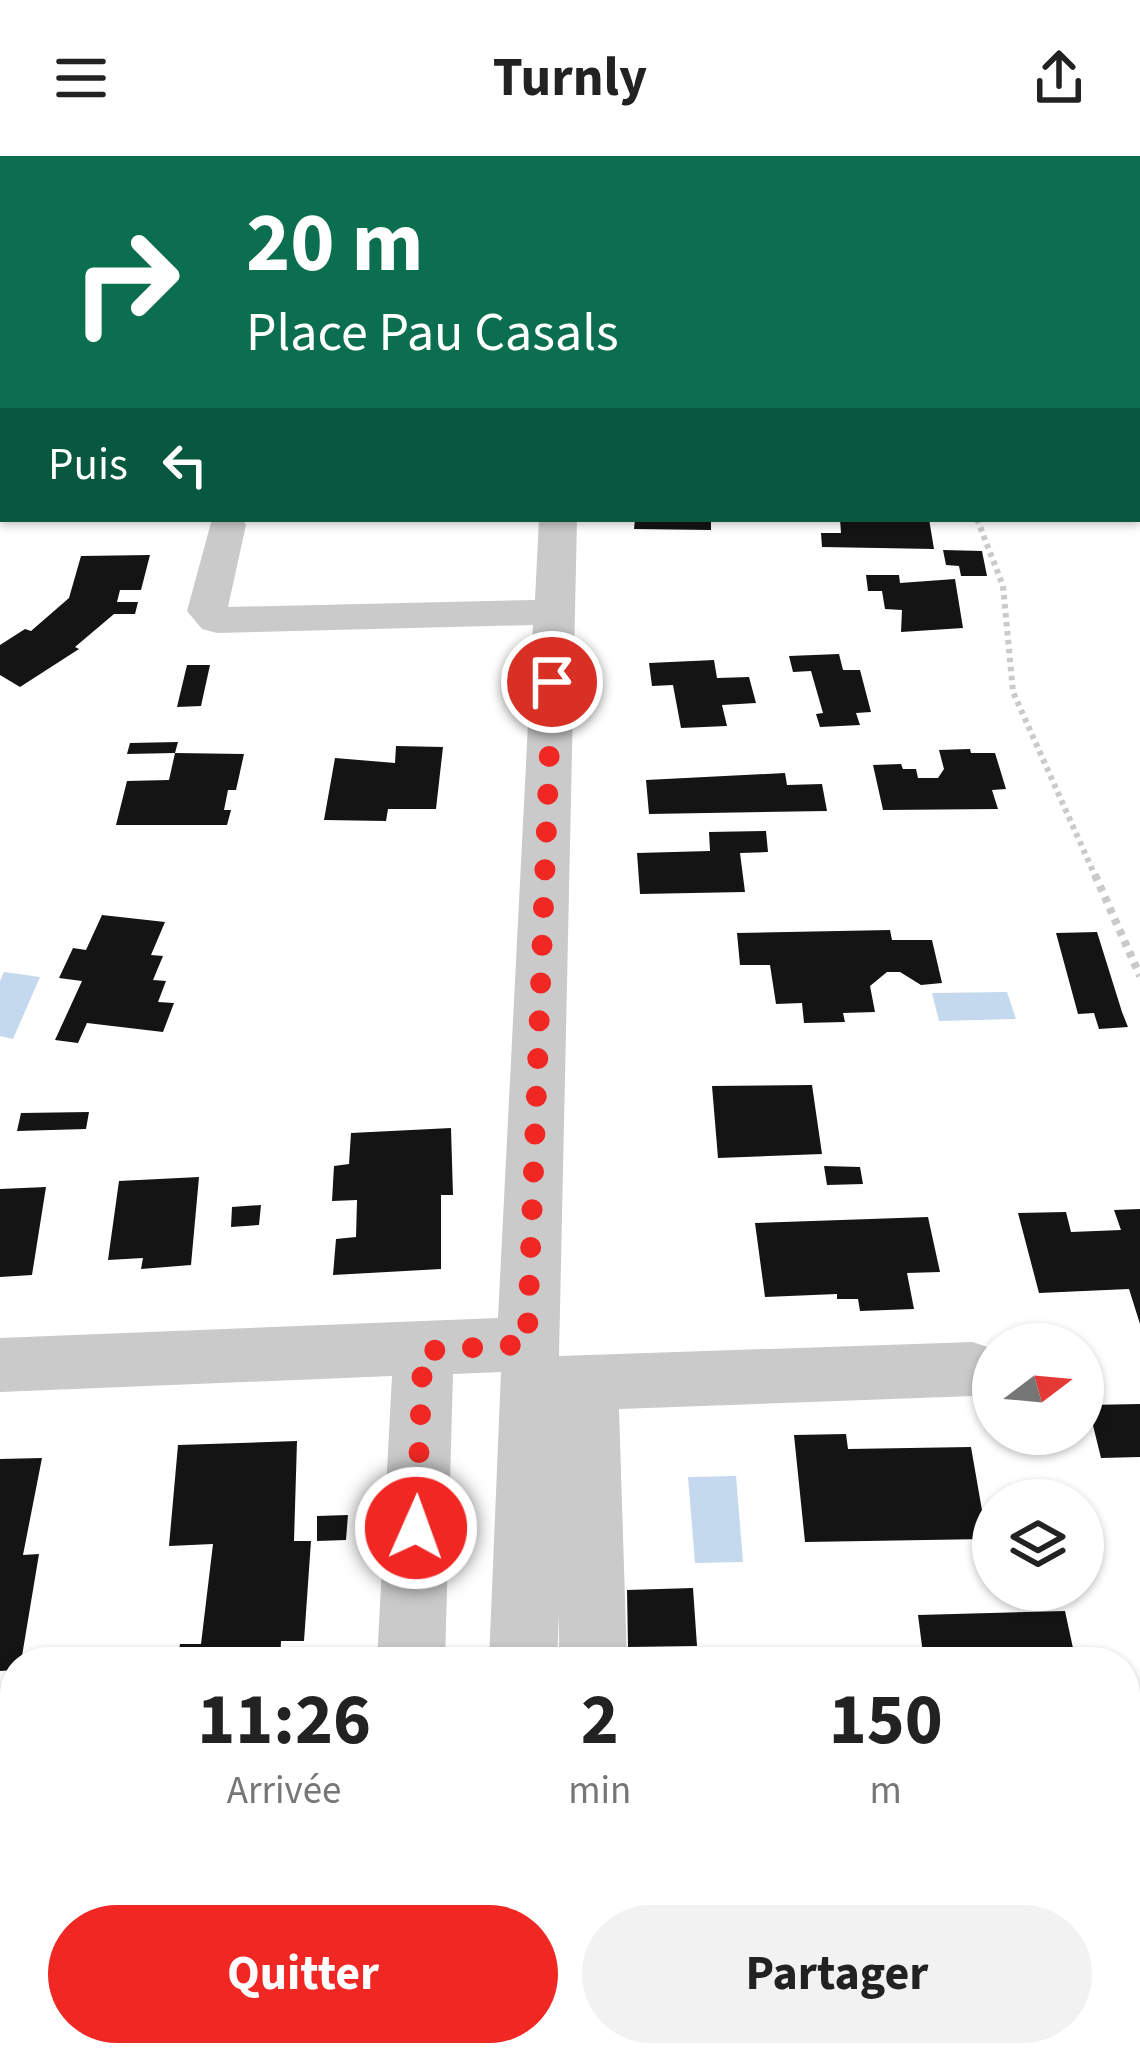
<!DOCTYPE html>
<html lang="fr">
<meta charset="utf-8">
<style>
body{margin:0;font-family:"Source Sans 3",sans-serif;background:#f2f2f2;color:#222;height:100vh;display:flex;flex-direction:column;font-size:45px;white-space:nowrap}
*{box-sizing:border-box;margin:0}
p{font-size:39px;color:#767676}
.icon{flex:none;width:66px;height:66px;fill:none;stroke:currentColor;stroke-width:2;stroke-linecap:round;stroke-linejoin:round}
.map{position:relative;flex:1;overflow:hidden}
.sheet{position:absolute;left:0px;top:1491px;width:1140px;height:420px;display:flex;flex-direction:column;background:#fff;border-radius:48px 48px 0 0;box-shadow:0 3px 9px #0004}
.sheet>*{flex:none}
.hud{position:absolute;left:0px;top:0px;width:1140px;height:366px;box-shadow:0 3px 9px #0004;background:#0b6e4f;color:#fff;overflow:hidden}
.needle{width:78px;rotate:74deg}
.buttons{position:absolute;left:972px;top:1167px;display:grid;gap:24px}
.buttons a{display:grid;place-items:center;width:132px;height:132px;border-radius:50%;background:#fff;box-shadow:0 3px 9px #0004;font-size:60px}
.pin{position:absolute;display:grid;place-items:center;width:102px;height:102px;color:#fff;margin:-51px;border:6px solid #fff;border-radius:50%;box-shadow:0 3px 12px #0007}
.me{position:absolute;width:132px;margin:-66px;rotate:2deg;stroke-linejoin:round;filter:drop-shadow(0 0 9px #0008)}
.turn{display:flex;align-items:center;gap:42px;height:252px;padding:0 48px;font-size:54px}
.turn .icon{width:156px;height:156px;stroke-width:2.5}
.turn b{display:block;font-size:84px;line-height:102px}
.then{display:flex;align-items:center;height:114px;padding:0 48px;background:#0003;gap:24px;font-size:45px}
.eta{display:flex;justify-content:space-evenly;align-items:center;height:204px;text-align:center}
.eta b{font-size:72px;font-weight:700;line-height:84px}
.primary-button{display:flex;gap:24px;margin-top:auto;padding:24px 48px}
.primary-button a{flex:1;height:138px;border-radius:72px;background:#f02723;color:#fff;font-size:48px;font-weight:700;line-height:138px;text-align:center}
.primary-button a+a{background:#f2f2f2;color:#222}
header{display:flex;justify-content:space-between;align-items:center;height:156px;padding:0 48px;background:#fff;font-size:54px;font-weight:700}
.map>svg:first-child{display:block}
</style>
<header><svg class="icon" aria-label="menu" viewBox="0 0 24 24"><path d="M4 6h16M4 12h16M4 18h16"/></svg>Turnly<svg class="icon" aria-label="share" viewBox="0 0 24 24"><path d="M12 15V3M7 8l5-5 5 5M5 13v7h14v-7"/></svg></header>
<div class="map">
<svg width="1140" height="1911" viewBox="0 0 1140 1911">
<rect width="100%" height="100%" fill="#fff"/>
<path fill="#c4d9ed" d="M4 816 40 821 13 883 0 880V825Z
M1007 836 1016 863 939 865 932 837Z
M736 1320 743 1406 695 1407 688 1321Z"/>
<path fill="#141414" d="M635 363H711V374L634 373Z
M840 363H929L934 393 822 391 821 377H841Z
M943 394 982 395 987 420H961L959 410 946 409Z
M150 399 141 434H120L117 446H138L135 458H114L75 491 79 493 20 531 0 519V489L25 473 31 475 69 442 81 400Z
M866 419H899L900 427 955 423 963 472 901 476 902 454 885 453 882 435H868Z
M839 498 843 514H860L871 556 856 557 860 569 820 571 816 558 823 557 811 515 793 516 789 500Z
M714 504 717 522 749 521 756 547 722 549 727 570 681 572 673 529 652 530 649 507Z
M187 509H210L201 550 177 551Z
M178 586 175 597 244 598 236 634H228L224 654H231L227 669H116L127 625 169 624 175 597 127 598 130 587Z
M396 590 443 591 436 653H388L386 665 324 664 335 602 395 607Z
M970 593 971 597H995L1006 633 992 634 998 653 883 654 873 609 901 608 903 613H916L918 622H938L944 613 939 594Z
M785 617 787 629 822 628 827 655 649 658 646 624Z
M766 675 768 696 740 697 745 736 640 738 637 697 710 695 709 676Z
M102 759 165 766 151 799 163 800 153 824 166 825 158 846 174 847 163 876 87 867 78 887 55 884 82 825 59 822 73 792 86 794Z
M890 774 892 784H932L942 827 921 829 900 816H887L870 830 875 856 843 857 845 866 804 867 802 847 776 848 770 809H740L737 777Z
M1097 776 1122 856 1128 871 1099 873 1094 857 1078 858 1056 777Z
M812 929 822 998 718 1002 712 930Z
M89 956 86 973 17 975 21 957Z
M451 972 453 1039H441V1113L333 1119 336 1083 356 1081 357 1044 332 1045 334 1010 349 1008 351 977Z
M824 1010 860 1011 863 1028 827 1029Z
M199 1021 191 1109 141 1113 143 1102 108 1104 119 1025Z
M46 1031 32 1119 0 1121V1033Z
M261 1049 259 1069 231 1071 232 1051Z
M1140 1053V1168L1129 1133 1039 1137 1018 1057 1066 1056 1071 1076 1121 1074 1114 1054Z
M928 1061 940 1116 907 1117 914 1153 860 1155 858 1143H837V1138L765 1141 755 1067Z
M1140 1248V1301L1101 1302 1088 1249Z
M846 1278 848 1293 971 1291 987 1383 805 1386 794 1279Z
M297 1285 294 1385H311L304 1485H281L280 1506H177L180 1488H201L213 1388 169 1390 178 1289Z
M42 1302 23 1399 39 1398 21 1506H15V1514L0 1515V1303Z
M348 1359 346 1384 317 1385V1360Z
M693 1432 697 1490 628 1491 627 1434Z
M1065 1455 1076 1506H924L918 1459Z
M124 1896H276L275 1911H122Z"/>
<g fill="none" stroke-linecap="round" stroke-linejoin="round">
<path stroke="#cacaca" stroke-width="4.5" stroke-dasharray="3 3" stroke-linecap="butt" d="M1138 0 1140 12"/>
<path stroke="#cacaca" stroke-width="6" stroke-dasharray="4.5 4.5" stroke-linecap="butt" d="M977 363 1003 430 1013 536 1096 722"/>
<path stroke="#cacaca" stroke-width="8" stroke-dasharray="6 6" stroke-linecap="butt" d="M1095 719 1140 820"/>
<path fill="#cacaca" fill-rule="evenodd" d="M484 0H516L519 3H486Z
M860 0H888L890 3H860Z
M212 363H242L246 369 228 451 535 444 539 363H577L559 1200 973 1186 993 1193V1233L973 1240 619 1253 627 1506H559V1457L557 1506H489L501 1216 453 1218 445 1506H377L392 1220 0 1236V1182L498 1162 533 469 217 477 202 473 187 455Z
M356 1896H434V1911H354Z
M462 1896H540V1911H460Z
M560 1896H638L639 1911H559Z"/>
</g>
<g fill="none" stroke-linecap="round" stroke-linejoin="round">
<path stroke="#f02723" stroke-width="21" stroke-dasharray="0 37.8" d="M416 1372 423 1195 527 1188 552 526"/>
</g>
</svg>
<div class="buttons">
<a><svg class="needle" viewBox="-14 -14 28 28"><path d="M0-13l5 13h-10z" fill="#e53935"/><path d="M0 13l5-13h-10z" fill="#767676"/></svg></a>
<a><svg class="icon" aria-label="layers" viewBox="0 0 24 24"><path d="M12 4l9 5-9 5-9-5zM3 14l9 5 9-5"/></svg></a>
</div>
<div class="pin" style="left:552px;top:526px;background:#d93025"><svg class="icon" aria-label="arrive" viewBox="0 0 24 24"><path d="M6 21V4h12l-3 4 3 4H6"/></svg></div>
<svg class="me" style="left:416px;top:1372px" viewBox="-20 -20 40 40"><circle r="17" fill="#f02723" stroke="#fff" stroke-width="3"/><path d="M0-11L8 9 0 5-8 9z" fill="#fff"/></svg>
<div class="hud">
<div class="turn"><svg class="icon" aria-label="right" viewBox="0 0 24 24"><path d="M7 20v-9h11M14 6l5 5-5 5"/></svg><div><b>20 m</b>Place Pau Casals</div></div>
<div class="then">Puis<svg class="icon" aria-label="left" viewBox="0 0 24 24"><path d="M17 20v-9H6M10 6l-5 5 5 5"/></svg></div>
</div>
<section class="sheet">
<div class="eta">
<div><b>11:26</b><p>Arrivée</p></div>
<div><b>2</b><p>min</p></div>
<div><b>150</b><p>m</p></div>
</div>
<div class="primary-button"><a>Quitter</a><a>Partager</a></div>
</section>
</div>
